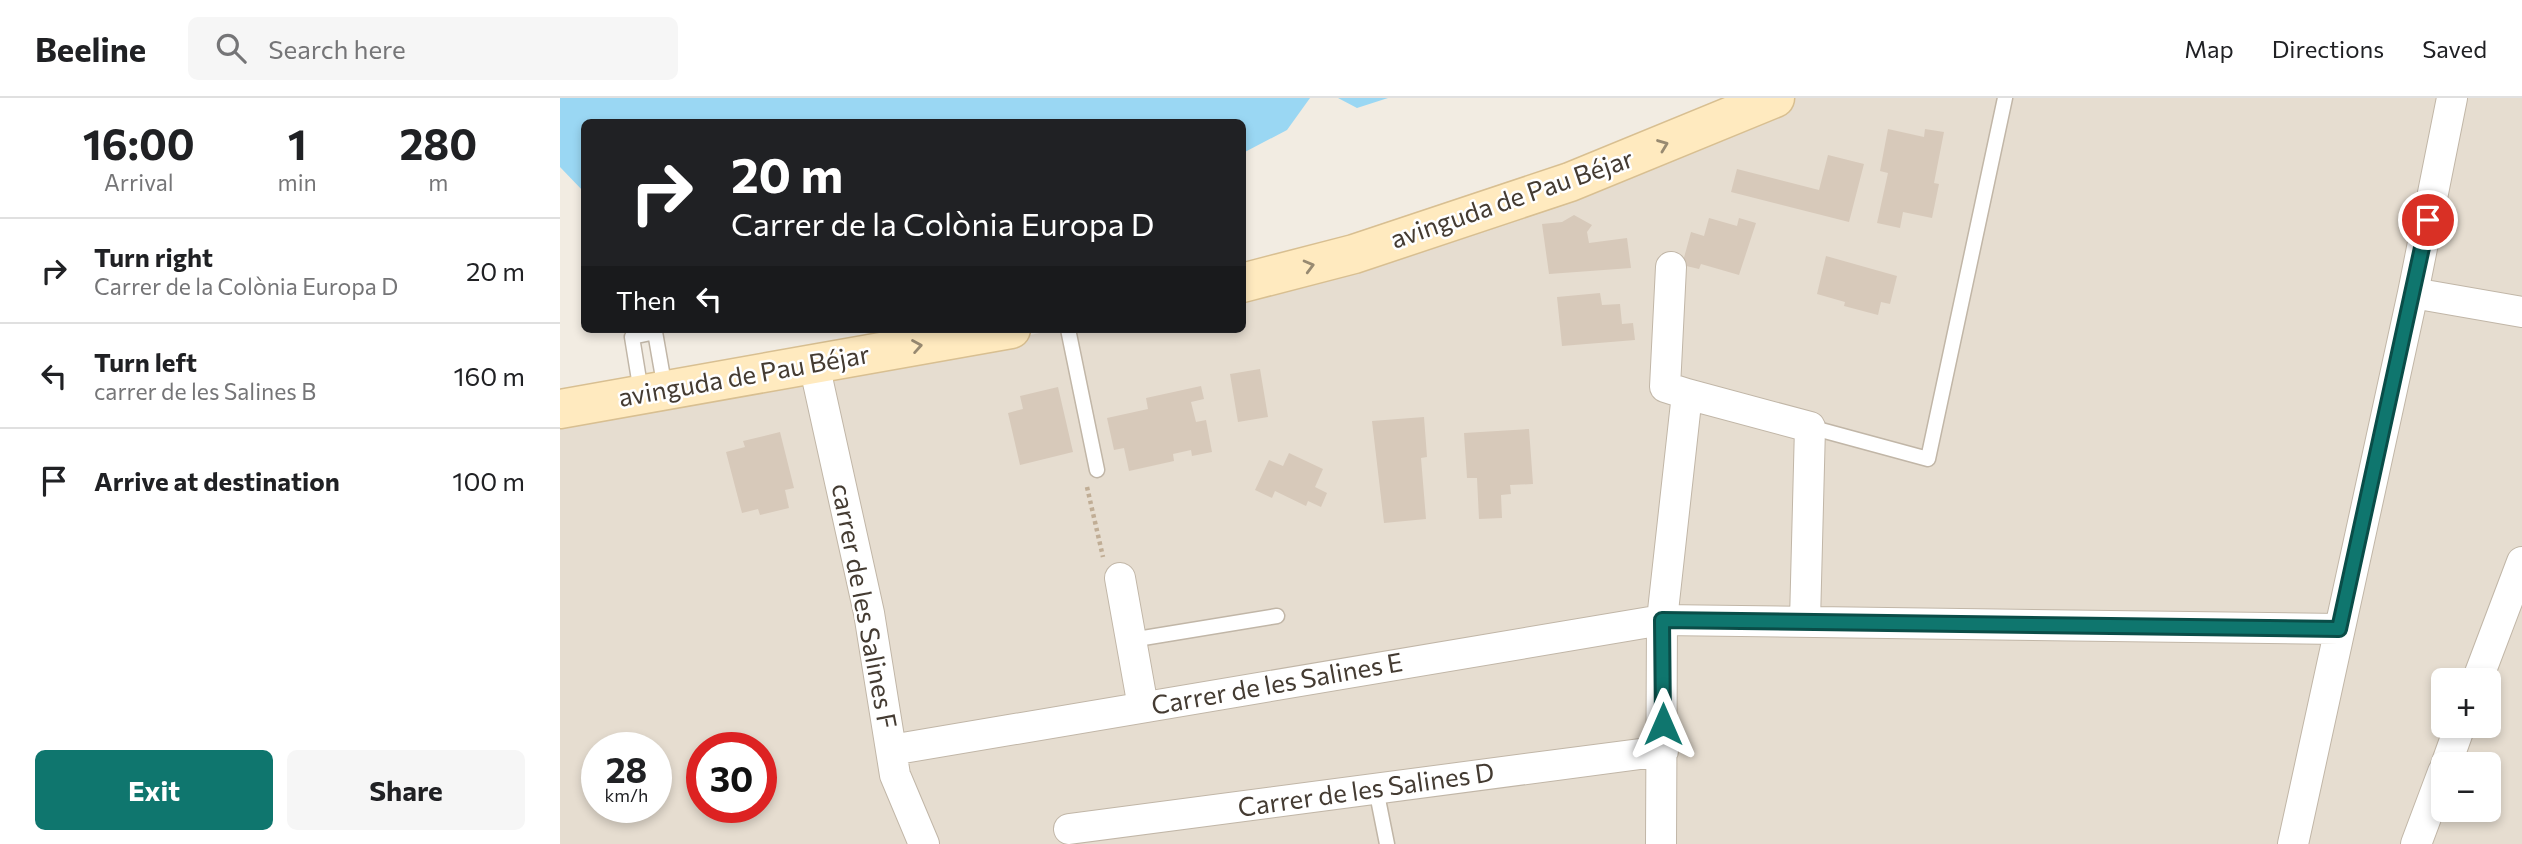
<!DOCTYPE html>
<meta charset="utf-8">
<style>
body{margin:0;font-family:Commissioner,sans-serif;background:#f6f6f6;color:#202124;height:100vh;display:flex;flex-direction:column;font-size:26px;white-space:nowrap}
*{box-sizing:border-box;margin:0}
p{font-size:23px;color:#757577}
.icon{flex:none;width:38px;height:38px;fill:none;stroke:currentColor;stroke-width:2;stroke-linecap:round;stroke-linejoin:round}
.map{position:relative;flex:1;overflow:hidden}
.panel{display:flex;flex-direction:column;background:#fff;width:560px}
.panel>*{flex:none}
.top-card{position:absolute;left:21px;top:21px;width:665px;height:214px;border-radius:10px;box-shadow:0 4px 10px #0003;background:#202124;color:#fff;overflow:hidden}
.buttons{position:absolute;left:1871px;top:570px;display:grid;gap:14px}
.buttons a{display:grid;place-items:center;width:70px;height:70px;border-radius:10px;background:#fff;box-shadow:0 4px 10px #0003;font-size:35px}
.speed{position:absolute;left:21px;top:634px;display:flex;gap:14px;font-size:35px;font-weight:700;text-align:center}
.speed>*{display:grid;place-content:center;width:91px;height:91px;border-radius:50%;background:#fff;box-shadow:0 4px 10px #0003;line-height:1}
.speed small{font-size:18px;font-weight:400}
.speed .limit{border:10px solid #d22;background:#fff;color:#111}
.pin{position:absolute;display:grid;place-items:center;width:60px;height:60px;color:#fff;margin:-30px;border:4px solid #fff;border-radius:50%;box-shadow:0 2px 7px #0007}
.me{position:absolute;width:77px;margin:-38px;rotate:0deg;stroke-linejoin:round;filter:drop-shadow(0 0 5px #0008)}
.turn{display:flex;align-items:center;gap:24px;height:147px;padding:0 35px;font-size:32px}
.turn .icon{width:91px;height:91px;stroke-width:2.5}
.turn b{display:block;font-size:49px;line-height:60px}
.then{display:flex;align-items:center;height:66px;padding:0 35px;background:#0003;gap:14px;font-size:26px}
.eta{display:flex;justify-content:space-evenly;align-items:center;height:119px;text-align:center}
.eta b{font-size:42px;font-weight:700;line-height:49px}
.cta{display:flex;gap:14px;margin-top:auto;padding:14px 35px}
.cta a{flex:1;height:80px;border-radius:10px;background:#0f766e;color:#fff;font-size:28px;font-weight:700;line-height:80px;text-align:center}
.cta a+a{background:#f6f6f6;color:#202124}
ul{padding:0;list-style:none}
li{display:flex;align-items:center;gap:21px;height:105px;padding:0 35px;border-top:2px solid #e0e0e0}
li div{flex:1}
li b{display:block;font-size:26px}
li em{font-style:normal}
header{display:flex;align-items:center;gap:42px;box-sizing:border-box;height:98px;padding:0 35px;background:#fff;border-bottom:2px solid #e0e0e0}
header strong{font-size:33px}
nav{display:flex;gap:38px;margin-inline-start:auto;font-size:24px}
.search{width:490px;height:63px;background:#f6f6f6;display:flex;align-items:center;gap:18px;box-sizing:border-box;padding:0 24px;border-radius:10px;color:#757577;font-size:26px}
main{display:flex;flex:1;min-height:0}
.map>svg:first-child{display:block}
</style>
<header>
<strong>Beeline</strong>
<div class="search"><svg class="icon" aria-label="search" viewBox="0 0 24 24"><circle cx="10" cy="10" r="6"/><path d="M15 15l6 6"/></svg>Search here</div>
<nav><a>Map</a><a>Directions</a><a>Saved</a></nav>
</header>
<main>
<section class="panel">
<div class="eta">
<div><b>16:00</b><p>Arrival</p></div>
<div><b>1</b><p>min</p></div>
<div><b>280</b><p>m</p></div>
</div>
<ul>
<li><svg class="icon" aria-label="right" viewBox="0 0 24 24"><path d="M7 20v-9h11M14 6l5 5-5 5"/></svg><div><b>Turn right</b><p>Carrer de la Colònia Europa D</p></div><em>20 m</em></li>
<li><svg class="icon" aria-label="left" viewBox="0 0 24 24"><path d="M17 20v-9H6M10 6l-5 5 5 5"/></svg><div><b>Turn left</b><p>carrer de les Salines B</p></div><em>160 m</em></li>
<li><svg class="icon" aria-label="arrive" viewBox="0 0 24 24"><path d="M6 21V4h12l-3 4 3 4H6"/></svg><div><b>Arrive at destination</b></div><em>100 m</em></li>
</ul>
<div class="cta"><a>Exit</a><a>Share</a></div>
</section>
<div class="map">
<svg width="1962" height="746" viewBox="0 0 1962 746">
<rect width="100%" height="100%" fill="#f2ece2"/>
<path fill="#e6ddd0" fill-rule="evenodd" d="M1216 0H1962V746H0V309L310 269 500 231H682L683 195ZM1883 583H1928V628H1883ZM37 649H96V709H37ZM142 649H201V709H142ZM1883 667H1928V712H1883Z"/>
<path fill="#9ad7f3" d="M0 0H750L727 32 683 55 682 24H24V94L0 69Z
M778 0H828L797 10Z"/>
<path fill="#d7c9ba" d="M1328 31 1364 39 1365 31 1384 34 1374 85 1379 86 1372 120 1343 114 1340 130 1317 125 1328 75 1320 73Z
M1268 57 1304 66 1289 124 1171 94 1177 71 1259 92Z
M1014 117 1032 127 1027 134 1029 145 1067 140 1071 170 989 176 982 126 1002 124Z
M1149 120 1177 128 1179 120 1196 125 1179 177 1141 166 1139 171 1122 167 1131 134 1144 138Z
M1266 158 1337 178 1330 206 1321 204 1318 217 1284 208 1285 204 1257 196Z
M1040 195 1042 207 1060 206 1062 226 1073 225 1075 242 1002 248 997 199Z
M700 271 708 319 678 324 670 276Z
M641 288 644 301 631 304 636 324 646 322 652 354 632 358 631 352 613 356 614 363 569 373 564 350 554 352 547 320 588 311 586 300Z
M498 289 513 354 460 367 448 315 463 311 460 298Z
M864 319 867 359 861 360 866 421 824 425 812 323Z
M969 331 973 386 950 387 951 396 941 397 942 420 919 421 917 380H907L904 335Z
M220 334 234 390 225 392 229 410 200 417 198 411 182 415 166 354 185 349 183 343Z
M729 355 763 371 755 389 767 395 761 409 748 403 746 408 715 393 712 400 695 392 709 362 723 368Z"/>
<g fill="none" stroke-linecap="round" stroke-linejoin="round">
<g stroke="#c1b6a7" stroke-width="17">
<path id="lane" d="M508 231 537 372
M81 294 72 239 95 234 105 291
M1250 329 1368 361 1445 0
M571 542 717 518
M816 691 827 746"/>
</g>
<g stroke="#c1b6a7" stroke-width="32">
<path id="street" d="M1853 195 1962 214
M254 266 309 515 335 677 364 746
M1127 296 1250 329 1245 523
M560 480 583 609
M1917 583 1962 464
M331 652 1102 522 1779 531
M1886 667 1900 628
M509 731 1103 653
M1101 746 1102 522 1127 296 1105 289 1111 169
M1733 746 1853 195 1892 0
M1856 746 1883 674"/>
</g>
<g stroke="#d8bf91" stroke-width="41">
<path id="secondary" d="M682 185 794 156 1010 84 1215 0
M0 311 451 231"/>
</g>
<path stroke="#c0ad95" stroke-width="4.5" stroke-dasharray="3.5 3.5" stroke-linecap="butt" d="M527 389 543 459"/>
<use href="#lane" stroke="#fff" stroke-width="14"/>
<use href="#street" stroke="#fff" stroke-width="30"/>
<use href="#secondary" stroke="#ffeabf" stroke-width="38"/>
</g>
<defs><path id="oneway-chevron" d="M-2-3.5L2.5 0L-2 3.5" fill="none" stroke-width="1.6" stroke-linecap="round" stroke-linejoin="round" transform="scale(1.75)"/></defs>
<g stroke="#988a71">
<use href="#oneway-chevron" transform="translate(1103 47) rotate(-21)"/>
<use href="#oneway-chevron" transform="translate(749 168) rotate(-15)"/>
<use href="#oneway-chevron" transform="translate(357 248) rotate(-10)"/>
</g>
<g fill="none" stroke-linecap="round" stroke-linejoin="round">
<g stroke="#0a4d48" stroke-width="18">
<path id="route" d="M1103 626 1102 522 1779 531 1868 122"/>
</g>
<use href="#route" stroke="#0f766e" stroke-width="12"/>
</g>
<g text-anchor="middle" stroke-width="5" stroke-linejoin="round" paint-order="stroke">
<g font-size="26" fill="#443b32" stroke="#fff">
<text transform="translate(952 101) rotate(-19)" y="9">avinguda de Pau Béjar</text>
<text transform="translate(184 278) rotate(-10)" y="9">avinguda de Pau Béjar</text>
<text transform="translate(304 508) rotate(79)" y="9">carrer de les Salines F</text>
<text transform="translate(717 586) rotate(-10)" y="9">Carrer de les Salines E</text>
<text transform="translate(806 692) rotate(-8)" y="9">Carrer de les Salines D</text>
</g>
</g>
</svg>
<div class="buttons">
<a>+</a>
<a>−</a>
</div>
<div class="speed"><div>28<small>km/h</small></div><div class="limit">30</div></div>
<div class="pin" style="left:1868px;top:122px;background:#d93025"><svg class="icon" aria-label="arrive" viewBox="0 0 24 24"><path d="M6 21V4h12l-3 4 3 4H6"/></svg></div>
<svg class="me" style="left:1103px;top:626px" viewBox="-20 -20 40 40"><path d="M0-17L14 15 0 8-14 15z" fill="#0f766e" stroke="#fff" stroke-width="4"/></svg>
<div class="top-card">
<div class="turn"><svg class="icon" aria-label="right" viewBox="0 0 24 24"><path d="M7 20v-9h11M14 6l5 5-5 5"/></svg><div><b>20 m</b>Carrer de la Colònia Europa D</div></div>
<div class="then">Then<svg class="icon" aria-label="left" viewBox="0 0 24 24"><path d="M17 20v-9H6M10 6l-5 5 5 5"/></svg></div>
</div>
</div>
</main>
